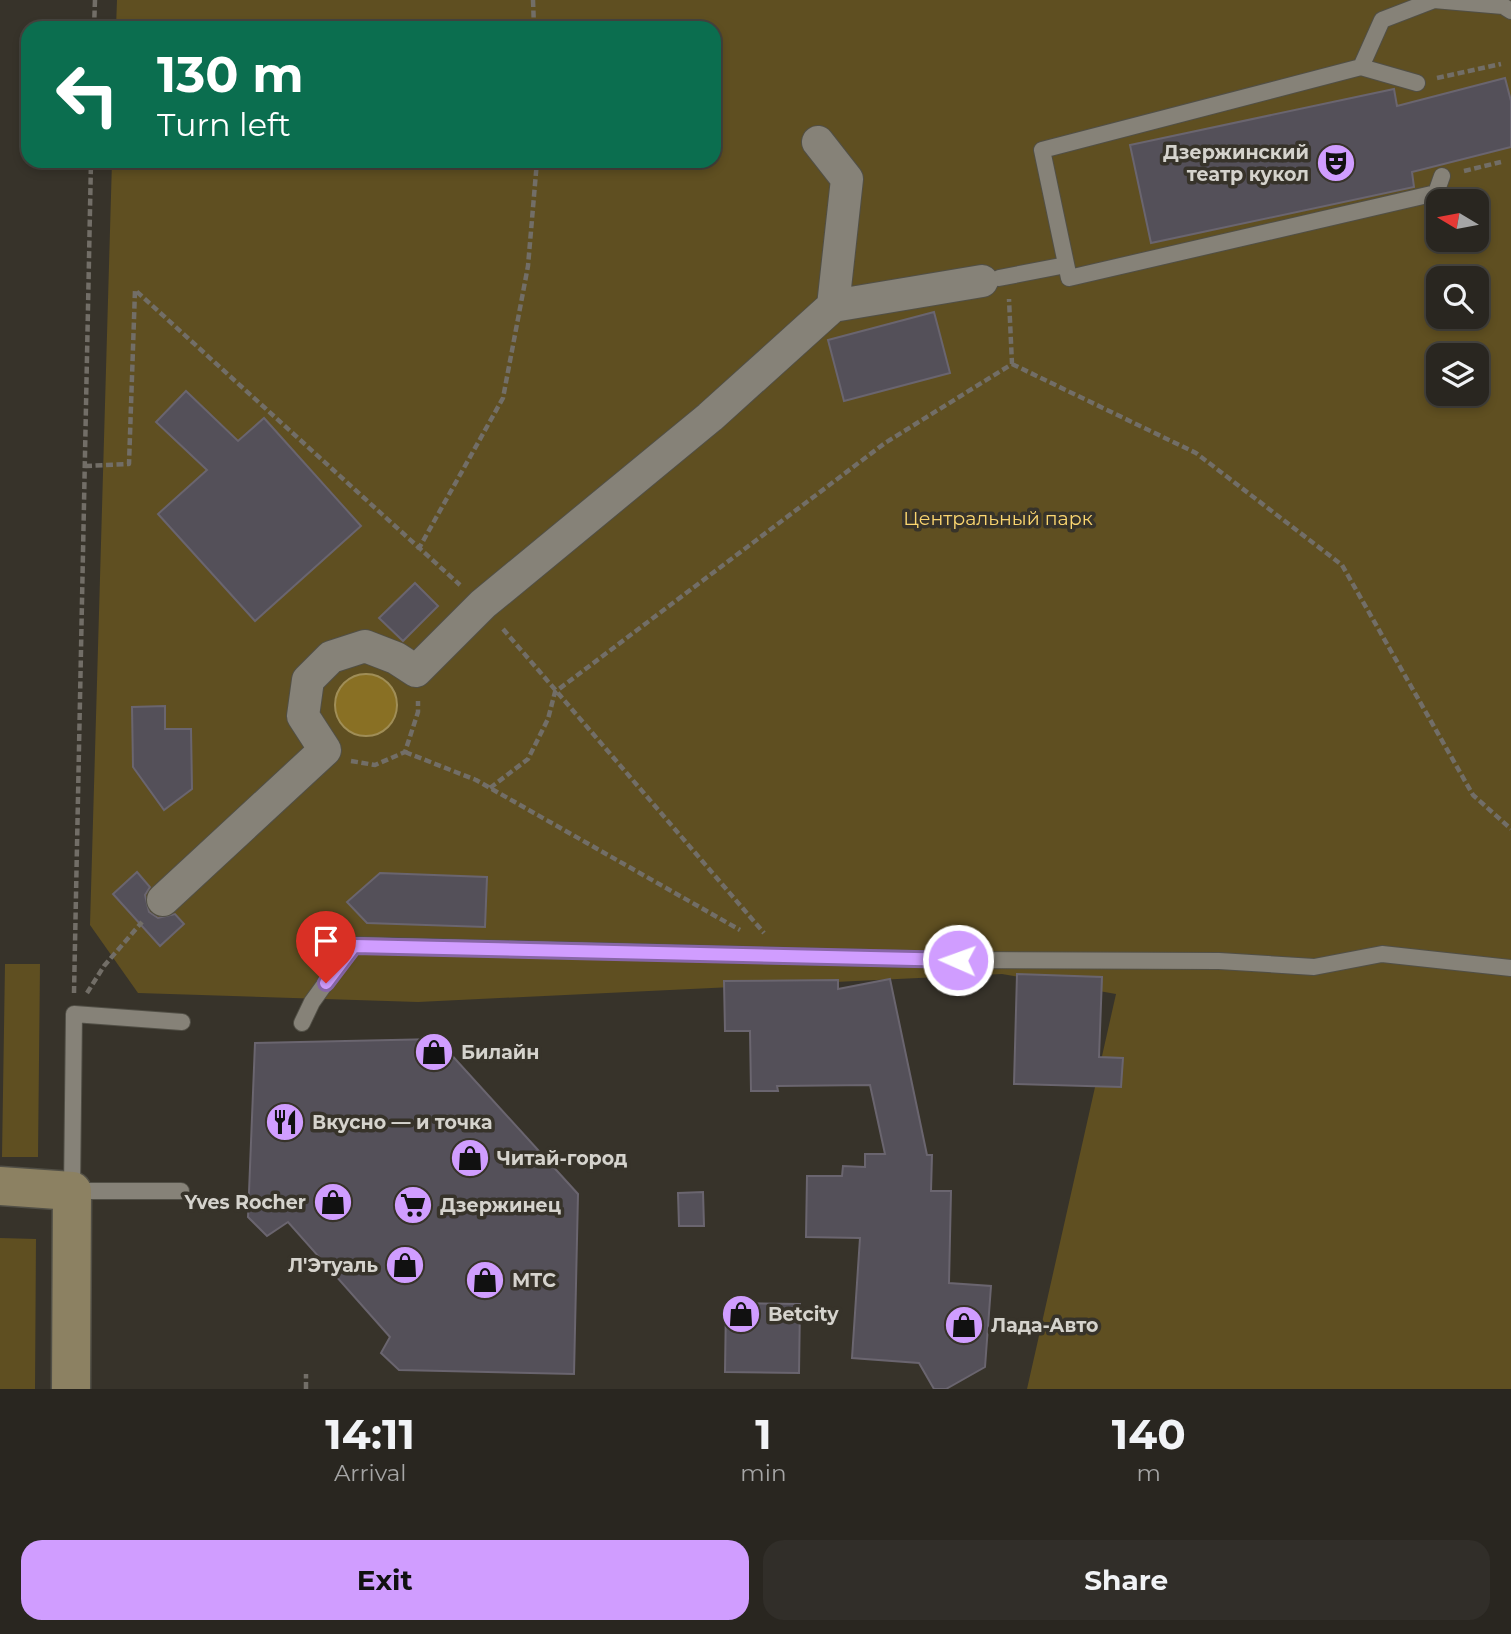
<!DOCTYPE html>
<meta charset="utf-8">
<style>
body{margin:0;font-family:Montserrat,sans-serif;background:#312e29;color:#f1f3f6;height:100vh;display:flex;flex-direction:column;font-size:26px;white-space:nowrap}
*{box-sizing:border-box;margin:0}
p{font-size:23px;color:#a5a5a5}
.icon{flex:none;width:38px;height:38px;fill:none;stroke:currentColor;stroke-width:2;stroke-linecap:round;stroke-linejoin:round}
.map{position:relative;height:1389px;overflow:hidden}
.sheet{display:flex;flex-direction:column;background:#292620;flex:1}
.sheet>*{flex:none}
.top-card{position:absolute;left:21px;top:21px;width:700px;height:147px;border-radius:21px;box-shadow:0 4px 10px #0003,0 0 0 2px #45433e;background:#0b6e4f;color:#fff;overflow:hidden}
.needle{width:46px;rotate:280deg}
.tools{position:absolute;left:1426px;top:189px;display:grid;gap:14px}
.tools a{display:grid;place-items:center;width:63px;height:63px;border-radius:14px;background:#292620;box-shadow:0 4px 10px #0003,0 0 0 2px #45433e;font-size:35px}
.pin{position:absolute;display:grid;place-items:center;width:60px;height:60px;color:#fff;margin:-72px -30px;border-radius:50% 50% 50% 0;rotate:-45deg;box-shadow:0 0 7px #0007}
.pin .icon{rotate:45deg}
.me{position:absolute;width:77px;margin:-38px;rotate:272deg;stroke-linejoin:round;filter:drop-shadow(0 0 5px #0008)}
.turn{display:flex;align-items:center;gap:24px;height:147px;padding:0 21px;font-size:32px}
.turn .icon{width:91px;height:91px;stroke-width:2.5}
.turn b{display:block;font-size:49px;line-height:60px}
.eta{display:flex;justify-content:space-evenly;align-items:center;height:119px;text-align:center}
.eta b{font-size:42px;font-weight:700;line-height:49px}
.button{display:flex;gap:14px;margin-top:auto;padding:14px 21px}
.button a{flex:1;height:80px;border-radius:21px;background:#d09dff;color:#111;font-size:28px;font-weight:700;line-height:80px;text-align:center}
.button a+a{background:#312e29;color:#f1f3f6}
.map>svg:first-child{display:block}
</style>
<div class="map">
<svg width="1511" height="1389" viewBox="0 0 1511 1389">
<rect width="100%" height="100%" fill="#37332a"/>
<path fill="#5f4f21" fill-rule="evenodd" d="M117 0H1511V1389H1027L1116 994 1002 974 418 1002 138 993 90 925 112 161H714V28H116ZM1438 201H1477V240H1438ZM1438 278H1477V317H1438ZM1438 355H1477V394H1438Z
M5 964H40L38 1157H2Z
M0 1238 36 1239 35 1389H0Z"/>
<path fill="#897024" stroke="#a08e57" stroke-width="2" d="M335 705a31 31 0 1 1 62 0a31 31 0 1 1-62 0Z"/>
<path fill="#545059" stroke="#6a656f" stroke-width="2" d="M1505 78 1511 101V147L1412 172 1414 187 1151 243 1130 145 1394 89 1397 106Z
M934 312 950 373 844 401 828 340Z
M186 391 238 441 264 418 361 526 255 621 158 514 207 470 156 422Z
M415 583 438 606 403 641 379 618Z
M165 706V729H191L192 789 164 810 133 767 132 707Z
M137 872 150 887 145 895 149 912 158 918 175 914 184 924 160 946 113 894Z
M380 873 487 877 485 927 367 923 347 902Z
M1017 974 1102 977 1099 1057 1123 1058 1121 1087 1014 1084Z
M890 979 927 1155H932L931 1191H951L949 1283 991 1286 985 1367 946 1389H934L919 1363 852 1358 860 1238 806 1237 807 1176H842L843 1166 865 1167V1154H885L870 1085 777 1086 778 1091H751L750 1031H725L724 981 838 980V989Z
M437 1039 578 1194 574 1374 399 1370 381 1353 390 1337 288 1222 267 1236 248 1217 255 1043Z
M703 1192 704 1226H679L678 1193Z
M726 1303 800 1304 799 1373 725 1372Z"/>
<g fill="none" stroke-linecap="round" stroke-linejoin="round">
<g stroke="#514f46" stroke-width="18">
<path id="lane" d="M1434 0 1382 20 1361 67 1042 150 1069 278 1436 193 1442 176
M1434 0 1503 6 1511 11
M1361 67 1417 83
M999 278 1066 265
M302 1023 312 1002 353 945 958 960 1219 961 1314 967 1382 954 1511 968
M181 1191H72L74 1014 182 1022"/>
</g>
<g stroke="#514f46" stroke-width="34">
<path id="street" d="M833 306 982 281
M163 900 325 750 303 716 308 680 331 657 365 646 396 658 416 671 483 604 710 417 833 306 847 179 818 142"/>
</g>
<g stroke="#514f46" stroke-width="41">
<path id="secondary" d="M0 1186 72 1191 71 1389"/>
</g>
<path stroke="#726e67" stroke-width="4.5" stroke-dasharray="7 3.5" stroke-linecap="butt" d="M533 0 534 28
M94 28 95 0
M1437 78 1501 64
M1464 171 1501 162
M1012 364 1196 453 1342 565 1473 795 1511 829
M85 466 129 464 135 290 460 585
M418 550 503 398 528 266 537 161
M503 629 764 933
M405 752 476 780 740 930
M351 761 375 765 405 752 418 712V701
M490 788 528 759 548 719 555 692 885 443 1012 364 1009 299
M74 993 91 161
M87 993 104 966 142 922
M306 1389V1374"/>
<use href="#lane" stroke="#868278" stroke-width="16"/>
<use href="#street" stroke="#868278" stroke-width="32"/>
<use href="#secondary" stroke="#8c8162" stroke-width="38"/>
</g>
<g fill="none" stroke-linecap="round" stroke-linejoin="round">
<g stroke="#8766a6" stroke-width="18">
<path id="route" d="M326 983 354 946 958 960"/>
</g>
<use href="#route" stroke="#d09dff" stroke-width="12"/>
</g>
<defs>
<g id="theatre-disc" transform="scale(2.0125)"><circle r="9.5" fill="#d09dff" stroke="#37332a"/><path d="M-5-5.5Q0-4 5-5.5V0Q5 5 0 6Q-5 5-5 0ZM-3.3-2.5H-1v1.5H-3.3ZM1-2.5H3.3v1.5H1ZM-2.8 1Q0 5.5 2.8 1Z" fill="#111"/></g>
<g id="shop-disc" transform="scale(2.0125)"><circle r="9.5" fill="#d09dff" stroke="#37332a"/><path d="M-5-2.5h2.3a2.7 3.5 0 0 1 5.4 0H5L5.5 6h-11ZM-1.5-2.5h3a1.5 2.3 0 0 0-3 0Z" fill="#111"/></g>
<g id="restaurant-disc" transform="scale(2.0125)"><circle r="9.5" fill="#d09dff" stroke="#37332a"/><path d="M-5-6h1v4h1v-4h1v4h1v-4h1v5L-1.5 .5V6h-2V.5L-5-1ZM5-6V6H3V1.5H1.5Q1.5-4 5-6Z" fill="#111"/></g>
<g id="supermarket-disc" transform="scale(2.0125)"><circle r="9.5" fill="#d09dff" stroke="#37332a"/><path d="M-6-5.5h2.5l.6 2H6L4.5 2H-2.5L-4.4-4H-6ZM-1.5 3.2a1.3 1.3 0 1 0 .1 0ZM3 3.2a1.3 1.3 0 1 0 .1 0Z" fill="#111"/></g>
</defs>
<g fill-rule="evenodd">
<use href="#theatre-disc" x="1336" y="163"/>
<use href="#shop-disc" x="434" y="1052"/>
<use href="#restaurant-disc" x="285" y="1122"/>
<use href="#shop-disc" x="470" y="1158"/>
<use href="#shop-disc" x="333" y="1202"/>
<use href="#supermarket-disc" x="413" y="1205"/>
<use href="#shop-disc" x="405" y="1265"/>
<use href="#shop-disc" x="485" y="1280"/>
<use href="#shop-disc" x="741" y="1314"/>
<use href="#shop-disc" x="964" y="1325"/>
</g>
<g text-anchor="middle" stroke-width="7" stroke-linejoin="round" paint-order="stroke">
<g font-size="19" font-weight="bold" fill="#d5d3cd" stroke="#37332a" text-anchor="start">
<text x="1309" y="159" text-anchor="end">Дзержинский<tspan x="1309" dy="22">театр кукол</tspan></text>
<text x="461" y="1059">Билайн</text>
<text x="312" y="1129">Вкусно — и точка</text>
<text x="497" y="1165">Читай-город</text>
<text x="306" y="1209" text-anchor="end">Yves Rocher</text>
<text x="440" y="1212">Дзержинец</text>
<text x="378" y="1272" text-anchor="end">Л'Этуаль</text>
<text x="512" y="1287">МТС</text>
<text x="768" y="1321">Betcity</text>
<text x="991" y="1332">Лада-Авто</text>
</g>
<g font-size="19" fill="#fbd670" stroke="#37332a">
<text x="998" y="525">Центральный парк</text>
</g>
</g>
</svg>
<div class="tools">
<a><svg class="needle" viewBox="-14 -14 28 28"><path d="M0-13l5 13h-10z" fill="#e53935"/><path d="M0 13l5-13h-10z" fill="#a5a5a5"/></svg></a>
<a><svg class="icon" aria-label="search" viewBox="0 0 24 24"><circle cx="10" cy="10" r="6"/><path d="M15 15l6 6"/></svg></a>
<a><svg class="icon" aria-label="layers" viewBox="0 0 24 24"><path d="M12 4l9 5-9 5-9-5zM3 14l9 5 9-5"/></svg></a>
</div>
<div class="pin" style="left:326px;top:983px;background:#d93025"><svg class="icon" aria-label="arrive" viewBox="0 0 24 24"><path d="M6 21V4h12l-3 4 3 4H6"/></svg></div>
<svg class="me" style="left:958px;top:960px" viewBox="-20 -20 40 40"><circle r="17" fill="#d09dff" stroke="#fff" stroke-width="3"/><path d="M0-11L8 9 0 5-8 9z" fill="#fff"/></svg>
<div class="top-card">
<div class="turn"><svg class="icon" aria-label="left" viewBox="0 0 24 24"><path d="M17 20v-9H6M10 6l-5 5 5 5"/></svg><div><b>130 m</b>Turn left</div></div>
</div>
</div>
<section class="sheet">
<div class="eta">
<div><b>14:11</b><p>Arrival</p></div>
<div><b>1</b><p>min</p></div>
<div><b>140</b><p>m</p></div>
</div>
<div class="button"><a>Exit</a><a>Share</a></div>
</section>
